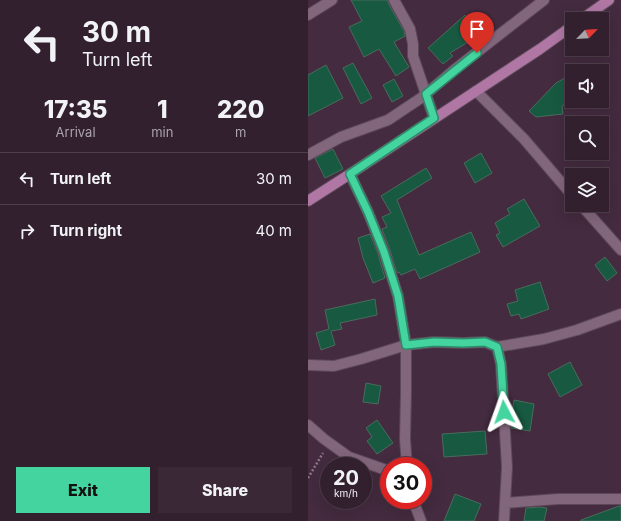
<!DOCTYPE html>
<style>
body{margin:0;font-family:Inter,sans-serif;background:#3b2837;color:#f1f3f6;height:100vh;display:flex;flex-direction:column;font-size:15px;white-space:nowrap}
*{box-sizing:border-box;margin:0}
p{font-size:13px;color:#a9a3aa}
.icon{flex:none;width:22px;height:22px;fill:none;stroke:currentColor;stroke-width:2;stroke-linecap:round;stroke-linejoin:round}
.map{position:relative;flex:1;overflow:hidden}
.panel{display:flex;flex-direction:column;background:#33202f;width:308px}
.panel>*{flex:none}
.hud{background:#33202f;color:#f1f3f6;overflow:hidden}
.needle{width:26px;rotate:65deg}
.controls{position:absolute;left:257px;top:12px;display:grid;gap:8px}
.controls a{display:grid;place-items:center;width:44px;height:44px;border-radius:0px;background:#33202f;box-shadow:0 4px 16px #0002,0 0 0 1px #4e3e4b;font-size:20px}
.speed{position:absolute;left:12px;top:457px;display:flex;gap:8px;font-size:20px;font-weight:700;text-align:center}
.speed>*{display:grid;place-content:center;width:52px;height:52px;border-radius:50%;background:#33202f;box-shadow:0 4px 16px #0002,0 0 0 1px #4e3e4b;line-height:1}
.speed small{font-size:10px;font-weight:400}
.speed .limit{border:6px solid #d22;background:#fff;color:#111}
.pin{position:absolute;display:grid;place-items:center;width:34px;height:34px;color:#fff;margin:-41px -17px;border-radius:50% 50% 50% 0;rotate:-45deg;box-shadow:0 0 4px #0007}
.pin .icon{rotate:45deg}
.me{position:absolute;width:44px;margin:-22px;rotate:356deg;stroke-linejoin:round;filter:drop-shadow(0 0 3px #0008)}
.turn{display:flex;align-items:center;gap:14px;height:84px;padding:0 16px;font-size:18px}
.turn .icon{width:52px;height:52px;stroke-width:2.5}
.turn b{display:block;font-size:28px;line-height:34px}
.eta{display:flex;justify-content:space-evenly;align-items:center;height:68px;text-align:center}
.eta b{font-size:24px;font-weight:800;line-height:28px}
.action{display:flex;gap:8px;margin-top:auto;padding:8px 16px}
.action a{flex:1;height:46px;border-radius:0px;background:#44d4a0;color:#111;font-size:16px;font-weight:800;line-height:46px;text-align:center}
.action a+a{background:#3b2837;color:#f1f3f6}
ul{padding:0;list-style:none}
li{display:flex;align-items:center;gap:12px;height:52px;padding:0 16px;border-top:1px solid #4e3e4b}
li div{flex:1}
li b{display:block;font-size:15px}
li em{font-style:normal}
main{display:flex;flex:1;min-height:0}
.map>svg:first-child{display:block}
</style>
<main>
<section class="panel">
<div class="hud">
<div class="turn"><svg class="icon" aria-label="left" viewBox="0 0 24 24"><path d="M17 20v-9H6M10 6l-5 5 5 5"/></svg><div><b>30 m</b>Turn left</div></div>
</div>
<div class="eta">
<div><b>17:35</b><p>Arrival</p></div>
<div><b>1</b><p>min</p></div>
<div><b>220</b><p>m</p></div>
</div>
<ul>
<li><svg class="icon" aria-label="left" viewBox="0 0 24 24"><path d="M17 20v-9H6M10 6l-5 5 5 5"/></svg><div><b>Turn left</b></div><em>30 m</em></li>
<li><svg class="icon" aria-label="right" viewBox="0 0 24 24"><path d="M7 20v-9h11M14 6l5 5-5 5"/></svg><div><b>Turn right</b></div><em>40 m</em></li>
</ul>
<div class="action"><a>Exit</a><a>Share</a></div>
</section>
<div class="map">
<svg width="313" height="521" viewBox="0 0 313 521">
<rect width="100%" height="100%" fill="#442b3f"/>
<path fill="#175941" stroke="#496c5c" d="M43 0H80V3L96 31 97 36 86 42 101 67 88 76 71 49 56 57 41 27 54 21Z
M157 15 170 36 142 53 145 56 135 64 120 48Z
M45 63 64 98 53 104 35 68Z
M18 65 35 98 0 116V75Z
M264 74V101L254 106 255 114 228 117 221 111 248 83Z
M86 79 95 96 84 102 75 85Z
M25 149 35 169 17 178 7 158Z
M173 153 184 173 167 183 156 163Z
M118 168 124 178 89 200 111 255 163 232 172 252 112 279 107 269 93 275 91 272 89 273 82 250 74 229 79 227 74 217 83 213 73 196Z
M216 199 232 226 195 247 188 235 192 233 187 223 202 214 199 209Z
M62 234 70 254 77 278 65 283 55 258 50 238Z
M297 257 309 273 299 281 287 265Z
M232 282 241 309 213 319 211 314 203 316 199 304 210 301 207 290Z
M67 299 69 315 32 323 34 329 23 331 27 345 13 350 8 333 21 329 17 310Z
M262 362 274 385 252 397 240 374Z
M58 383 73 386 70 404 55 402Z
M206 400 226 404 222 431 203 428V419Z
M69 420 85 443 69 454 59 441 64 437 58 428Z
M177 431 179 454 136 457 134 434Z
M147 494 173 504 166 521H136Z
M311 506H313V521H273V520Z
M232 507 239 508 236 521H216L218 508Z"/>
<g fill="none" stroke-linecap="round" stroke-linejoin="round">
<g stroke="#5d485a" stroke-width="12">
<path id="minor" d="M86 0 102 29 105 44V56L126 118
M0 15 24 0
M168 91 216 139 264 195
M0 155 33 137 80 120 113 98 146 70 236 0
M42 174 60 212 76 252 90 296 98 345V392L97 439 99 466
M273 205 313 250
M189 347 236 339 269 330 313 314
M0 365 26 366 53 359 98 345 126 342 155 343 177 342 189 347 193 364 199 467 196 521
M0 425 16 439 41 457 81 471
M105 500 113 521
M197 503 250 499H313"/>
</g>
<g stroke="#5d485a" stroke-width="12">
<path id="major" d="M274 19 301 0
M0 201 42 174 232 49 264 26"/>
</g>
<path stroke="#8d7888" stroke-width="2.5" stroke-dasharray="2 2" stroke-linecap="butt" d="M0 478 15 453"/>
<use href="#minor" stroke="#82667c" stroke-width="10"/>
<use href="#major" stroke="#b077a5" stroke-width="10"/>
</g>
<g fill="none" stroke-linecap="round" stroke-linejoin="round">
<g stroke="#2c8a68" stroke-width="10">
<path id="route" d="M169 53 118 94 126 118 42 174 60 212 76 252 90 296 98 345 126 342 155 343 177 342 189 347 193 364 196 412"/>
</g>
<use href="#route" stroke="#44d4a0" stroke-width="7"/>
</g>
</svg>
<div class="controls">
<a><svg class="needle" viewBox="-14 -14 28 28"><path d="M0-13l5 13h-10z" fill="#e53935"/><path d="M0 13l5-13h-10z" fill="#a9a3aa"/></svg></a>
<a><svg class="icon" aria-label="sound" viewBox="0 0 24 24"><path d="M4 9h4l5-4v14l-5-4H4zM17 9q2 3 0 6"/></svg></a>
<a><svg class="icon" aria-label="search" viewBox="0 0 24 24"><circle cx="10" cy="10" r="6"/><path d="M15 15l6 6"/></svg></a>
<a><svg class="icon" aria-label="layers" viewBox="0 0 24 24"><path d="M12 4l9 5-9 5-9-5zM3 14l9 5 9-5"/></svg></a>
</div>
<div class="speed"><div>20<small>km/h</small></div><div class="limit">30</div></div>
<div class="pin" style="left:169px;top:53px;background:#d93025"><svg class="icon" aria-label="arrive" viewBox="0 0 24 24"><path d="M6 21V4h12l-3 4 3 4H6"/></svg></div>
<svg class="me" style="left:196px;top:412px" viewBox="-20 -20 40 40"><path d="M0-17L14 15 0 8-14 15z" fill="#44d4a0" stroke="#fff" stroke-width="4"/></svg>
</div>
</main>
